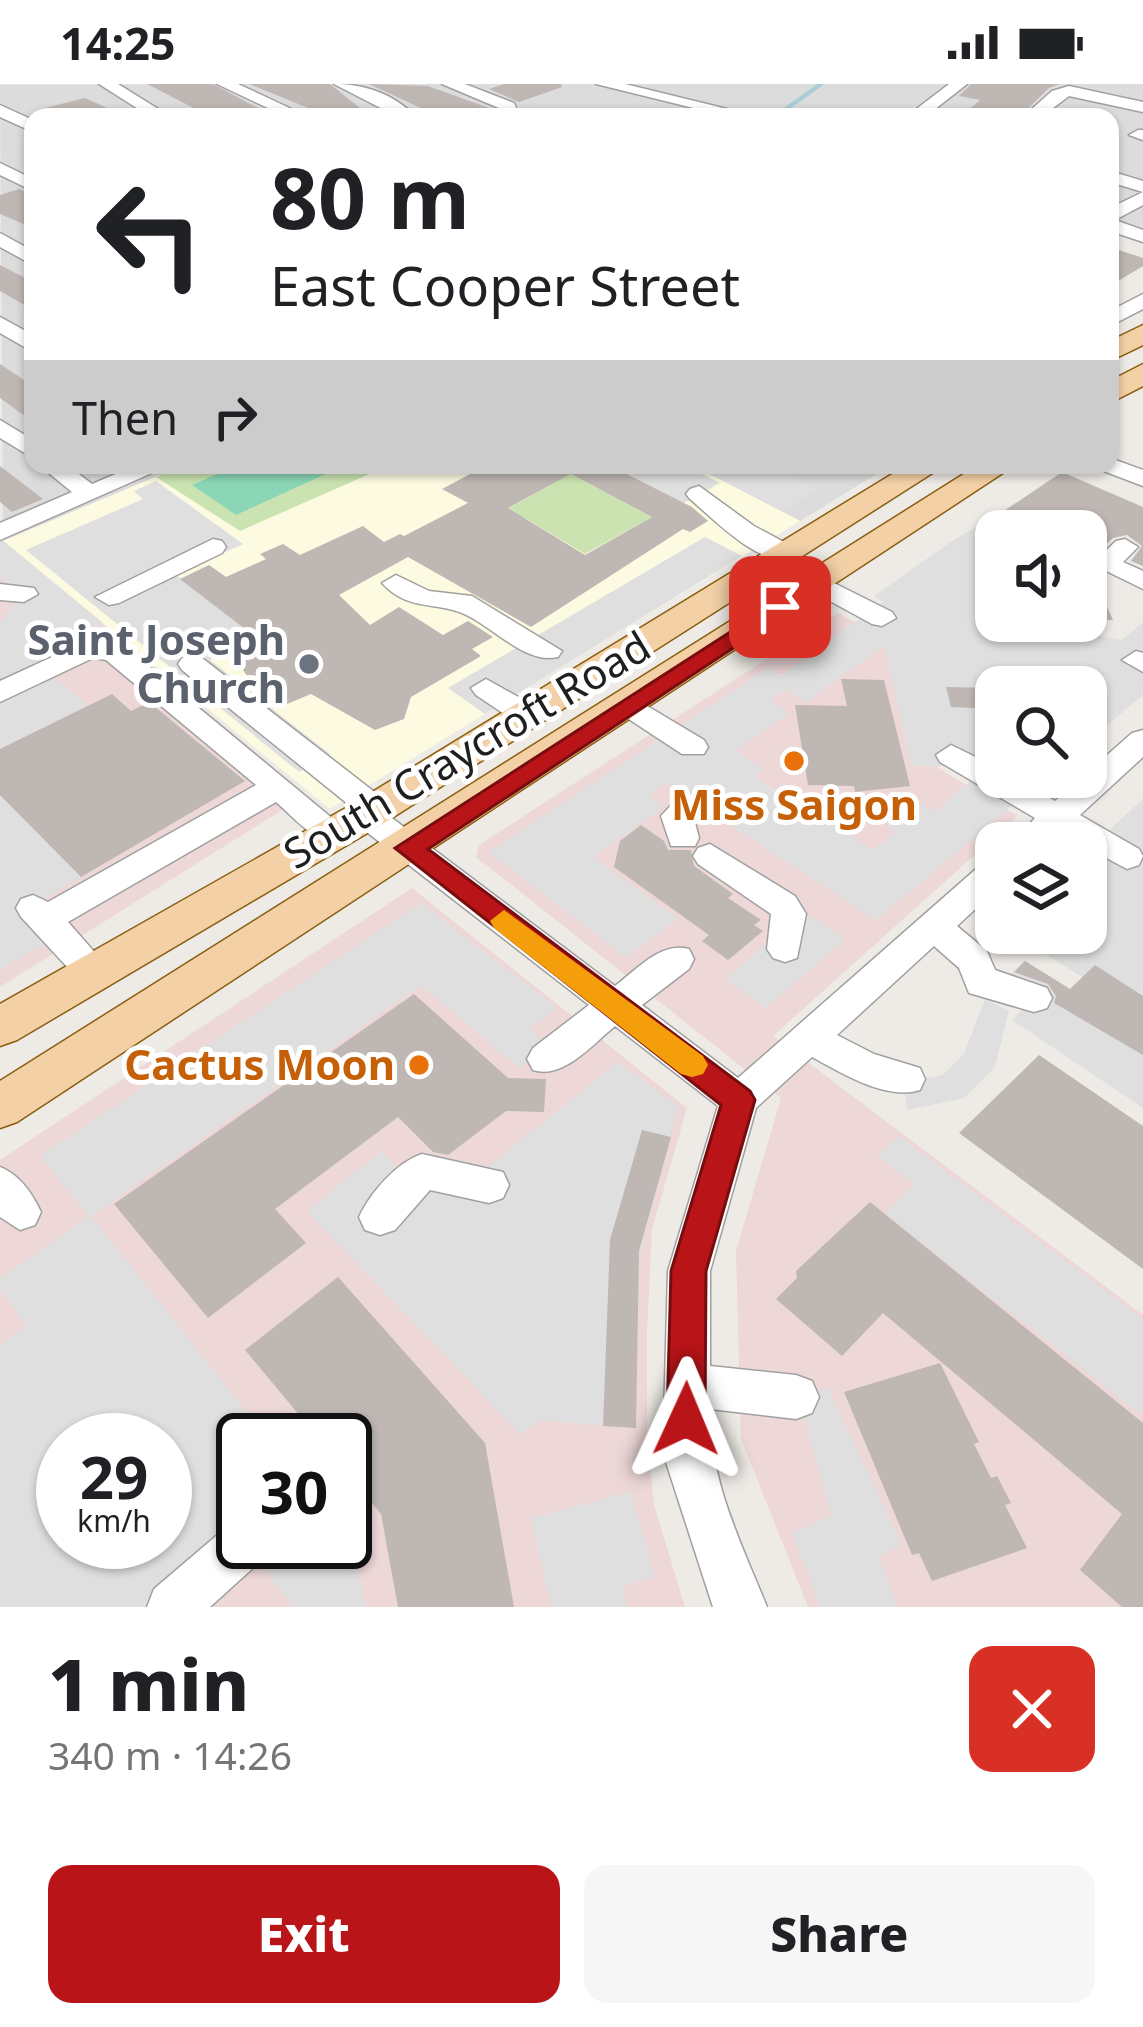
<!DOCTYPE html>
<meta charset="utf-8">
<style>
body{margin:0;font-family:"Noto Sans",sans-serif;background:#f6f6f6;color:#202124;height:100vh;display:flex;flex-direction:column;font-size:45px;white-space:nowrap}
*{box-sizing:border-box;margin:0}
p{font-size:39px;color:#757577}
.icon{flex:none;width:66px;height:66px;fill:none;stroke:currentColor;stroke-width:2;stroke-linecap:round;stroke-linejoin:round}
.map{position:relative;height:1523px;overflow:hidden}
.sheet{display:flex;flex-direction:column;background:#fff;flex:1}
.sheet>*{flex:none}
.guide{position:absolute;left:24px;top:24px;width:1095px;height:366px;border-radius:24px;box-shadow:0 3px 9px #0004;background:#fff;color:#202124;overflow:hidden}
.controls{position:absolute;left:975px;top:426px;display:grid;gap:24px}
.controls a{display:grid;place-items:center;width:132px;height:132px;border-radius:24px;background:#fff;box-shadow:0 3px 9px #0004;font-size:60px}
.speed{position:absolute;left:36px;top:1329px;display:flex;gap:24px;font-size:60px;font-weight:700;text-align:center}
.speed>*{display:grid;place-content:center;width:156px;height:156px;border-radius:50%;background:#fff;box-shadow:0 3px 9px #0004;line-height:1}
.speed small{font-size:30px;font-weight:400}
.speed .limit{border:6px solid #111;border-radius:18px;background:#fff;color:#111}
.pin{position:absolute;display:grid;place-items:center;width:102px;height:102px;color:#fff;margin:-51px;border-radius:24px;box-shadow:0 6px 18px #0006}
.me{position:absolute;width:132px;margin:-66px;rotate:1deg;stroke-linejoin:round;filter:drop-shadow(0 0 9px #0008)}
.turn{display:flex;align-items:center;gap:42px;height:252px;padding:0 48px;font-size:54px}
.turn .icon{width:156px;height:156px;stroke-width:2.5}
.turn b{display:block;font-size:84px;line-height:102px}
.then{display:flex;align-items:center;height:114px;padding:0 48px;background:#0003;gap:24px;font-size:45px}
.round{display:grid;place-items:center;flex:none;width:126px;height:126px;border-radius:24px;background:#f6f6f6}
.head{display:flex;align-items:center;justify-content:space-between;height:204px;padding:0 48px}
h1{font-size:72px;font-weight:800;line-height:90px}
.button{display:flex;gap:24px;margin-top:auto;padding:24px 48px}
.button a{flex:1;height:138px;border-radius:24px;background:#b91418;color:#fff;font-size:48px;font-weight:800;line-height:138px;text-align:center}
.button a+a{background:#f6f6f6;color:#202124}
.status{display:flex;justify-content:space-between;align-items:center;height:84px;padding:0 60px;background:#fff;direction:ltr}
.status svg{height:33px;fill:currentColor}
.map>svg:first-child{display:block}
</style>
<div class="status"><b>14:25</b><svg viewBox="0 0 49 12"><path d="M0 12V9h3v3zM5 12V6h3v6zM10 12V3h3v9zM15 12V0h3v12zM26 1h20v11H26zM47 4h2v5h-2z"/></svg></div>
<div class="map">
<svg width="1143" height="1523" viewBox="0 0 1143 1523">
<rect width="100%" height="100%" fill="#eeebe6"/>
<path fill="#dcdcdc" d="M221 0 298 33H33V381H184L3 457 0 1Z
M241 0H1143V146L1110 135V33H315Z
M692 381H891L800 437Z"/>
<path fill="#edd7d7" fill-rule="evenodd" d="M0 454 306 711 0 903Z
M838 529 878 551 901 552 938 684 1018 732 773 952 1143 1231V1523H808L741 1355 736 1167 781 1014 476 773 479 761Z
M412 804 687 1024 652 1145 647 1249V1350L654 1421 685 1523H0V1076ZM63 1356H165V1458H63ZM243 1356H345V1458H243Z"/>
<path fill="#fcfbe1" d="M184 381H692L800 437 330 725 3 457Z"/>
<path fill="#cbe3b1" d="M184 381H390L240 447 156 393Z
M571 390 652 433 585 470 525 434 449 457Z"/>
<path fill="#8bd6b7" d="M238 381H345L236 431 192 401Z"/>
<path fill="#dfdfdf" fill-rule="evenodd" d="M609 381H685L720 399 684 419Z
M692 381H768L818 406 782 427Z
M156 397 243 460 176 491 252 550 210 576 330 670 299 688 26 466 143 415 134 407Z
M1004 427 1046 447H996V479L982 480 996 537 1087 540 1086 549 1122 556 1143 538V611L1086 659V603H996V693H1046L876 836 666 699 649 711 664 723 593 773 678 835 626 874 489 768 768 584 782 591 883 518 874 512 955 455ZM884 562 912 682H952L973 695 935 728 916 717 886 740 896 748 873 766 807 725 815 716 801 707 790 715 755 693 763 684 736 667 789 629 770 617 786 606 806 618Z
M705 453 742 472 485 630 448 604Z
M0 454 103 539 66 559 87 578 55 594 88 621 0 665V540L22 510 0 492Z
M0 711 81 793 17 829 44 860 0 885Z
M1143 715V932L1013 849H1086V767Z
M421 819 557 924 529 944 550 963 519 984 421 901 91 1132 269 1356H243V1457L154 1523H0V1261L27 1242 0 1206V1195L89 1132 40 1072ZM63 1356H165V1458H63Z
M804 828 845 855 766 924 725 895Z
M1025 877 1143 952V1024L1012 936 1038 910 1010 891Z
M985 915 1009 927 995 983 964 1014 907 1026 904 998 943 991 964 970Z
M618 978 678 1023 639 1176 636 1344 542 1336 520 1350 307 1127 382 1067 401 1087 412 1077 487 1084Z
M898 1052 1143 1235V1332L885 1130 914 1100 877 1071Z
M827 1303 902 1461 878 1472 898 1523H821L792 1449 831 1432 799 1312Z
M631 1408 655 1493 622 1502 627 1523H551L531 1434Z
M345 1451 355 1464 365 1523H293L244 1458H345Z"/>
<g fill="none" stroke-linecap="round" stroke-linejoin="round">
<path stroke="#aaced8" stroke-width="4.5" d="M775 33 821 0"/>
</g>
<path fill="#beb7b3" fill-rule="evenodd" d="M147 0H213L273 32 211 33Z
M249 0H330L371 33 323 30Z
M369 0 428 2 489 24 478 33H420L416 27 423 25Z
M504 0H561L562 3 519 18 489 5Z
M971 0H1060L1049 4 1019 33H960L980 16 959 12Z
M85 14 127 33H38L37 26Z
M19 105 33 111V144L0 130V111Z
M1110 163 1143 174V182L1110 202Z
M0 181 33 198V226L0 207Z
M0 280 33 302V338L0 314Z
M487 381H609L692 423 708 437 690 448 683 445 531 543 408 473 339 511 370 541 399 523 443 551 468 537 493 553 472 565 481 572 411 613 404 635 375 646 311 610 287 620 254 603 235 573 262 558 180 495 209 481 226 493 266 475 260 470 283 460 300 471 363 442 384 458 400 450 404 452 468 419 442 405ZM571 390 652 433 585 471 508 424Z
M0 382 43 415 12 428 0 418Z
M1062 388 1143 423V482L1131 477 1142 462 1127 451 1113 454 1096 470 1086 465V447H1046L1004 427Z
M1086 474 1088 481 1113 536H1086Z
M841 595 884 596 910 702 855 708 854 702 808 701 795 621 847 622Z
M946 603 996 604V625L951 623Z
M112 610 131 627 149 618 245 697 81 793 0 711V665Z
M641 741 664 757 668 766H691L694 782 733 810 728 814 761 836 754 841 763 847 728 876 702 857 709 851 614 783 620 757Z
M1025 877 1070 905 1095 881 1143 912V971L1054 919 1056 912 1048 900 1014 888Z
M414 910 508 994 546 995 544 1028 506 1027 448 1071 433 1068 398 1033 275 1125 306 1159 208 1234 114 1120Z
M1039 971 1143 1042V1185L959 1049Z
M642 1046 671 1053 639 1167 636 1344 603 1342 610 1156Z
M870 1118 1143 1339V1523H1122L1080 1486 1122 1430 883 1229 842 1272 776 1215 797 1194 796 1187Z
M338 1193 485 1359 514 1523H398L381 1430 345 1386V1356H320L245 1266Z
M940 1279 979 1358 974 1360 991 1394 997 1392 1011 1419 1005 1421 1027 1464 932 1497 919 1469 912 1471 844 1308Z"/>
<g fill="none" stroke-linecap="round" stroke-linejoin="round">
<g stroke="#a0a0a0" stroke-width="3">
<path id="minor" d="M99 0H118L171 33H151Z
M217 0H238L309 33H287Z
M334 0C365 0 394 10 416 33H398Z
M442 0H465L514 19 517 26 505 33H482L499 24Z
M596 0H625L760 33H730Z
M949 0H967L925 33H906Z
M1069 2 1143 18V28L1069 12 1041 33H1023L1052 7Z
M0 21 33 36V48L0 33Z
M1138 46H1143V56L1129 51Z
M0 79 33 95V107L0 91Z
M1110 87 1143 97V108L1110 98Z
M1143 108V121L1115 136 1143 146V158L1110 147V124Z
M0 149 33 167V181L0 163Z
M1143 210V225L1110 242V227Z
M0 233 33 251V268L0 249Z
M0 336 33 356V374L0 354Z
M1110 374 1143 386V402L1101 386 1098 381H1110Z
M39 381H67L92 400 137 381H170L0 456V439L72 408Z
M699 402 754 442 795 464 799 470 795 476C759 483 716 437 690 415L686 410 690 405Z
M213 455 222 457 226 463 222 469 119 519 109 521 95 513Z
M1125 455 1138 463 1123 478 1143 487V505L1092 480 1116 457Z
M396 491 429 507 472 512 562 567 558 573C522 582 487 534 453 526 425 519 404 523 382 499Z
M818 491 892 528 896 534 882 542 872 540 808 505 804 499 808 493Z
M0 500 34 504 38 510 24 518 0 516Z
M89 556 124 562 350 749 346 757C319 765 296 735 276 718L68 838 112 888 107 898 94 902 81 898 21 833 16 824 21 815 33 811 48 818 256 701 106 576 93 574 0 618V597Z
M1136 567 1143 569V588L1122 576Z
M192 571 202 574 386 717 391 725 388 731 615 902C636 886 661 857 689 865L694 875 689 885 642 921 738 994 984 778 996 775V806L957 842 987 867 995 886 1047 904 1052 914 1047 924 1034 928 969 909 959 884 934 862 837 951 874 970 920 984 925 995 920 1006C886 1017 842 989 812 973L756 1024 710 1187V1282L796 1291 812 1297 819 1313 812 1329 796 1335 710 1325C709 1396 741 1459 767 1523H713L663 1369 668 1187 718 1022 615 942C593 960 563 996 533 986L527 975 533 964 589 921 355 739 350 731 354 725 182 586 178 580 182 574Z
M486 595 538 624 542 631 538 638H516L476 611 471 604Z
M629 611 704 656 708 663 704 670H682L618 628 614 621Z
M1143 646V673L1080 731 1139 765 1143 772 1139 781 1127 785 1060 749 1049 759H1012L1035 734 940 678 936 671 951 661 996 683V693H1013L1055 717 1132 649Z
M686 714 697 717 702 725 694 735 699 754 695 762H671L661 732 675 717Z
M710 760 795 812 806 830 797 874 785 878 773 874 767 865 771 830 698 780 693 772 698 764Z
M422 1070 503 1088 509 1101 503 1114 489 1119 430 1106 395 1146 380 1151 365 1146 359 1133C370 1109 397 1078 422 1070Z
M0 1083C20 1091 32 1109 41 1128L35 1141 20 1146 0 1133Z
M243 1435V1458H270L263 1475 210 1523H147L154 1505 229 1441Z"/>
</g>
<g stroke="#8a5e0f" stroke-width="3">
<path id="major" d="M1143 241V261L1110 277V257Z
M1143 280V302L1110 319V297Z
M907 381H945L381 741 17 956 0 962V920L351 721Z
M978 381H1015L17 1038 0 1044V997Z"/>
</g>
<use href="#minor" fill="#fff" fill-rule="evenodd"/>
<use href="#major" fill="#f3d0a6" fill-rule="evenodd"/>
</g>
<path fill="#b91418" stroke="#780d10" stroke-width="3" d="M780 516 792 523 788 528 428 765 750 1007 755 1016 706 1187 705 1335 700 1348 686 1354 673 1348 667 1335 671 1187 721 1021 395 764Z"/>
<path fill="#f59e0b" d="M504 826 703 972 708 981 703 990 692 993 681 990 494 844 490 837Z"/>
<circle fill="#6b7280" stroke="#fff" stroke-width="4.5" cx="309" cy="580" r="12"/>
<g fill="#e8710a" stroke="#fff" stroke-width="4.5">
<circle cx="794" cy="677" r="12"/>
<circle cx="419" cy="981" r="12"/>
</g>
<g text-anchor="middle" stroke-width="10" stroke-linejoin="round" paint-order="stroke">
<g font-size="42" font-weight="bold" fill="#5b616d" stroke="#fff" text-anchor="end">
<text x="285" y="571">Saint Joseph<tspan x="285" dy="48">Church</tspan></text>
</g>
<g font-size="42" fill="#1f1f1f" stroke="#fff">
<text transform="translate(467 666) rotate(-31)" y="15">South Craycroft Road</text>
</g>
<g font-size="42" font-weight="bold" fill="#c56008" stroke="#fff">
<text x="794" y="736">Miss Saigon</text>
<text x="395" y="996" text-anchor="end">Cactus Moon</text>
</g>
</g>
</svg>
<div class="controls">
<a><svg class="icon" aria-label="sound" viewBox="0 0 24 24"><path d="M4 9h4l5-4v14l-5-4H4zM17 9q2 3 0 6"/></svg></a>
<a><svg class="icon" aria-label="search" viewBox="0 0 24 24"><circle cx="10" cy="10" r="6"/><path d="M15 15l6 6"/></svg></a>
<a><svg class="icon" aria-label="layers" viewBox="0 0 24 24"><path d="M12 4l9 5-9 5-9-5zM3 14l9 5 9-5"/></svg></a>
</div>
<div class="speed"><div>29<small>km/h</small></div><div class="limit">30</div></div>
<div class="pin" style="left:780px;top:523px;background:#d93025"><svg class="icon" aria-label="arrive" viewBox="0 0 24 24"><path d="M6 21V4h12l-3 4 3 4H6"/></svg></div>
<svg class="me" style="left:686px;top:1335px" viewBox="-20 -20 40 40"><path d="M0-17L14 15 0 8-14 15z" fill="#b91418" stroke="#fff" stroke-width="4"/></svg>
<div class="guide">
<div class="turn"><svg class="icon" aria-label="left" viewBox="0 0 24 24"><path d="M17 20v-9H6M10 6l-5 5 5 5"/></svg><div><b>80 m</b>East Cooper Street</div></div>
<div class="then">Then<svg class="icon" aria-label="right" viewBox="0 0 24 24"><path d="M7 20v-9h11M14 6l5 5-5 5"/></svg></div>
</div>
</div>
<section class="sheet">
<div class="head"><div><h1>1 min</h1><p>340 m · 14:26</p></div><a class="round" style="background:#d93025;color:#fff"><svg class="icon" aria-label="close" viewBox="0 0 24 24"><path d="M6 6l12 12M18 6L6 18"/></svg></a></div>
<div class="button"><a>Exit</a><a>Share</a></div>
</section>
